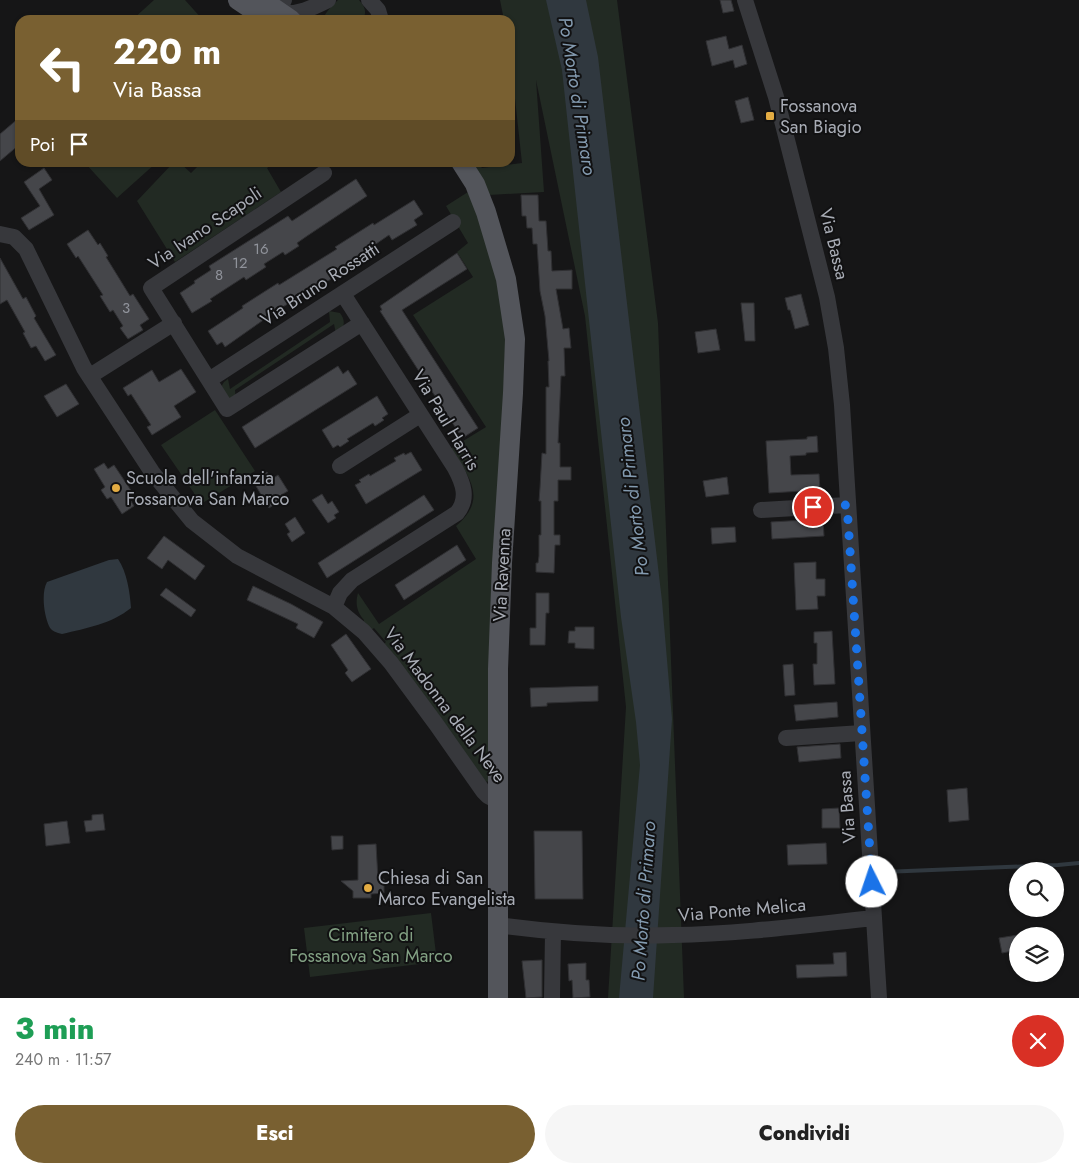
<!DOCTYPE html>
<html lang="it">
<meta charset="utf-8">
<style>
body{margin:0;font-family:Jost,sans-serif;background:#f6f6f6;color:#222;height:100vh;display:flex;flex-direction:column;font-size:19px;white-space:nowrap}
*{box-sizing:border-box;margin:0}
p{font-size:16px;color:#767676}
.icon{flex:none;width:28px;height:28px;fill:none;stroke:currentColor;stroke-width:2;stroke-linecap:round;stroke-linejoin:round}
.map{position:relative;height:998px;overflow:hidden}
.sheet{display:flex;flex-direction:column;background:#fff;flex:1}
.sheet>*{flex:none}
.banner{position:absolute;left:15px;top:15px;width:500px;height:152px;border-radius:15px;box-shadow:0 1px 4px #0004;background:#796031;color:#fff;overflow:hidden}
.buttons{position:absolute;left:1009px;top:862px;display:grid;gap:10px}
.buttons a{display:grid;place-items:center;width:55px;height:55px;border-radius:50%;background:#fff;box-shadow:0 1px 4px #0004;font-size:25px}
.pin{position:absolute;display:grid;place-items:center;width:42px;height:42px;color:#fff;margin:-21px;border:2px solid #fff;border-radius:50%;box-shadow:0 1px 5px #0007}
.me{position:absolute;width:55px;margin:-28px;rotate:356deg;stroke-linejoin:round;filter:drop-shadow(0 0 4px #0008)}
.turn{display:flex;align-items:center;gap:18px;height:105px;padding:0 15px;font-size:22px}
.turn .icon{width:65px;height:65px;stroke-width:2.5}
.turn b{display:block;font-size:35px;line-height:42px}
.then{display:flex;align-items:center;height:48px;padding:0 15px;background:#0003;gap:10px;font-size:19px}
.round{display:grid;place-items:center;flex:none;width:52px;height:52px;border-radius:26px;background:#f6f6f6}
.summary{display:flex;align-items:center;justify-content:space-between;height:85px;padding:0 15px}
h1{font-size:30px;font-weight:800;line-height:38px;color:#1e9e55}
.action{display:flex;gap:10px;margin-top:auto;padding:10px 15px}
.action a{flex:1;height:58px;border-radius:30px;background:#796031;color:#fff;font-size:20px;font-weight:800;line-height:58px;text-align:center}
.action a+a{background:#f6f6f6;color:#222}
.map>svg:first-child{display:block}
</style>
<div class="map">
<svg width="1079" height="998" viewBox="0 0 1079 998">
<rect width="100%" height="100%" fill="#161617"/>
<path fill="#222a23" d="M154 0H185L203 20H132Z
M338 0H359C365 7 367 11 363 20H323C325 12 332 6 338 0Z
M500 0H617L658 323 684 998H608L626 707 585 316 536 80 544 192 489 195 468 163H478L482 168 522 163 510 53V20H504Z
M85 163H156L117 198Z
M173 163H180L191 173 201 163H274L267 168 281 192 175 262 137 201Z
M468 192 488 241 506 321 490 781 485 782 382 646 386 642 374 628 370 631 363 624 364 620C357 612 355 604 358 593L379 624 476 559 456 526C488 499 470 477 450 449L486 427 413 315 473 277 457 252 468 243 446 206Z
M329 311 340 313C346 321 345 328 336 334L334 324 235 390 236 400H228L221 387 224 382 228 379 230 389 330 322Z
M215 410 255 471 196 507 194 493 161 445Z
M431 913 437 962 310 977 304 928Z"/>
<path fill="#30383f" d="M546 0H586L598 57 662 601 672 719 653 998H619L640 765 636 722 621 617 562 70Z
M118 559C127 572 130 593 131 608 111 624 87 628 62 634 57 633 51 631 49 626 44 615 41 593 47 582L109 560Z"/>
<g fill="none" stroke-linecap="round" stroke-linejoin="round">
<path stroke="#30383f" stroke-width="4" d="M883 872 1058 865 1079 863"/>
</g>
<path fill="#45464a" stroke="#303033" d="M720 0H731L734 11 723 13Z
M726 36 729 49 742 45 747 64 735 68 733 60 712 66 706 41Z
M748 97 754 120 741 123 735 101Z
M20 117V144L0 161V134Z
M44 168 52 180 39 189 54 215 29 230 21 218 40 206 24 182Z
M356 179 367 196 307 236 297 243 299 246 285 255 283 252 264 264 266 267 246 280 244 277 210 299 212 301 192 313 180 293 195 283 194 281 211 270 209 266 288 216 292 221Z
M521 195H538L539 221H546L548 251H551L552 271 572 270V289H556L563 329 569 328 571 348H564L565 376H561L558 443H560V467H571V480H558V501H554V535H560V545H555L554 573 536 572V563H538L539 556V535H541V501H539L540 488 542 453 546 454V387H549L548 361H549L545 316 540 291 537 244H533L532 228H527L526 216H522Z
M414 200 423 214 414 220 417 225 392 240 389 235 373 246 375 249 338 272 340 274 279 309 225 347 222 342 217 345 208 331 243 308 242 306 278 283 279 285 337 249 335 247 373 223 374 225Z
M88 230 98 245 100 243 108 256 106 257 130 296 133 294 149 319 140 325 143 330 128 339 120 328 123 326 113 310 110 312 100 296 103 295 78 256 76 258 67 244Z
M457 253 467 269 402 310 478 428 464 437 461 432 459 433 380 311 382 310 380 306Z
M0 258 23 299 26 297 36 316 34 318 56 355 45 361 36 346 31 348 23 333 25 332 7 300 0 304Z
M801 294 809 325 795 329 790 310H788L785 298Z
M741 303H754L755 341H745Z
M716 329 720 350 698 353 695 332Z
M338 366 343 374 348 370 357 384 255 448 242 427Z
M181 369 196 392 174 406 181 417 152 435 147 427 151 425 131 394 128 396 123 388 152 370 159 382Z
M66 384 79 404 57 417 44 396Z
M377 396 388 414 382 418 384 420 375 426 373 423 347 439 349 441 340 447 338 445 333 448 322 430Z
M817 436 818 452 806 453V455L790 456 791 475 819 474 820 490 769 493 766 441 807 439V437Z
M411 452 422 470 366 504 355 485 361 482 359 480 369 474 370 476 375 473 396 461 394 458 404 453 405 455Z
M104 463 108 469 114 465 134 495 129 498 134 506 122 514 111 497 107 499 101 490 105 487 94 469Z
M267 472 272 479 278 475 288 491 281 495 284 498 269 508 253 481Z
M727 477 729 494 706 497 703 481Z
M322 494 328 504 332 501 339 512 334 515 336 518 328 523 312 500Z
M424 495 434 510 327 578 318 563Z
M295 517 305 533 292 542 287 534 290 532 285 524Z
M823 519 824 536 772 539 771 522Z
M735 527 736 542 712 544 711 528Z
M164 536 205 566 195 580 168 560 162 569 147 558Z
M457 545 466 560 404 600 395 585Z
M816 562V579H825V596H817L818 609 796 610 794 563Z
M253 586 291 604 323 622 314 638 296 628 298 624 247 600Z
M166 588 196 610 191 617 160 595Z
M536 593H549V613H546L545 645H530V628H536Z
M575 627H594V649L575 648V643H568L569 631H575Z
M832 631 835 684 814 685 813 664H817V643H814V632Z
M346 634 371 669 352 682 345 673 348 670 331 645Z
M793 664 795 695 785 696 783 665Z
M598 686V701L547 703V706L531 707 530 688Z
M837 702 838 717 796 721 794 705Z
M840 744 841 758 799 762 797 747Z
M967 788 969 820 949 822 947 790Z
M839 808 840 828H822V809Z
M103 814 105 830 86 832 84 821 92 820V815Z
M67 821 70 843 46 846 44 824Z
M534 831H582L583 899H535Z
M331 836H343V849L332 850Z
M826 843 827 864 788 865 787 845Z
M376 844 378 880 384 879V893L371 894V898H353V891L341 881 358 880V845Z
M1018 935V950L1002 953 999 938Z
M846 952 847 976 797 978 796 965 834 964 833 953Z
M542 960V997L526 998 522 961Z
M586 963V980H589L590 997 573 998 572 980 569 981 568 964Z"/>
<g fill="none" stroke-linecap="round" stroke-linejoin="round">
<path stroke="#37383c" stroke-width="16" d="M284 0 281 6 280 13C298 15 312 8 328 0
M369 0 378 10 381 20
M745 0 776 97 827 297 836 348 842 405 879 998
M324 173 151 288 227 409 362 323
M0 234 14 237 26 249 84 368 152 472 192 521 237 556 334 607 364 632 391 663 436 724 483 791 488 796 498 801
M90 376 174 323
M209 380 453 222
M340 466 420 415
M761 510 847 505
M334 607 340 593 352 580 457 513C469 498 463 483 455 468L343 294
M786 738 862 733
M498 925C556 933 614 937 673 935 740 934 807 925 874 918
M552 998 553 932"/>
<path stroke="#53555b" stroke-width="20" d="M238 0 268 20
M262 0 291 20
M461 162 475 184 486 212 506 279 515 339 513 393 502 563 498 669V998"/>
</g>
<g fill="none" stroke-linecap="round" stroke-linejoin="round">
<path stroke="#1a73e8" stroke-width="9" stroke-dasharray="0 16.2" d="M813 507 847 505 872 882"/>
</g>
<g fill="#e3ac43" stroke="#111112" stroke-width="2">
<rect x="765" y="111" width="10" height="10" rx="2.5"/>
<circle cx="116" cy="488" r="5"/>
<circle cx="368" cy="888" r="5"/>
</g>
<g text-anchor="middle" stroke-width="4" stroke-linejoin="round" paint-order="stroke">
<g font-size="15" fill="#90939b">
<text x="261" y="254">16</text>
<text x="240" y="268">12</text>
<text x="219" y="280">8</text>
<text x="126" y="313">3</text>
</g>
<g font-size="18" fill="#a9adb6" stroke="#111112" text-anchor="start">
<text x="780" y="112">Fossanova<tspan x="780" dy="21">San Biagio</tspan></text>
<text x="126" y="484">Scuola dell'infanzia<tspan x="126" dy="21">Fossanova San Marco</tspan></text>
<text x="378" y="884">Chiesa di San<tspan x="378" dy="21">Marco Evangelista</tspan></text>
</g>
<g font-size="18" fill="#a9adb6" stroke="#111112">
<text transform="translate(205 228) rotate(-34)" y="6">Via Ivano Scapoli</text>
<text transform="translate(834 244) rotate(76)" y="6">Via Bassa</text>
<text transform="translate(320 284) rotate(-33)" y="6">Via Bruno Rossatti</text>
<text transform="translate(446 420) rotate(59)" y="6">Via Paul Harris</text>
<text transform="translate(502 575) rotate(-87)" y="6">Via Ravenna</text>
<text transform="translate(445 705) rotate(53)" y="6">Via Madonna della Neve</text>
<text transform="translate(847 807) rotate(-94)" y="6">Via Bassa</text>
<text transform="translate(742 910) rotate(-5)" y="6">Via Ponte Melica</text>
</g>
<g font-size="18" fill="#82a083" stroke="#111112">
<text x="371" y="941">Cimitero di<tspan x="371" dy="21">Fossanova San Marco</tspan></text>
</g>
<g font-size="19" font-style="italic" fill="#839aaf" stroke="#111112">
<text transform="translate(578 96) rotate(81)" y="7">Po Morto di Primaro</text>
<text transform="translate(632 497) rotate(-97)" y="7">Po Morto di Primaro</text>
<text transform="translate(643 901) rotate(-86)" y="7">Po Morto di Primaro</text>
</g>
</g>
</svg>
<div class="buttons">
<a><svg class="icon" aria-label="search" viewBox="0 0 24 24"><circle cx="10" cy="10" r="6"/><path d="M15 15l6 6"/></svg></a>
<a><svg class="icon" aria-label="layers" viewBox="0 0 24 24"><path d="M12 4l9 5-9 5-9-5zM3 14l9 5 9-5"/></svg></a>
</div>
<div class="pin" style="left:813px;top:507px;background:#d93025"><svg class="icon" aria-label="arrive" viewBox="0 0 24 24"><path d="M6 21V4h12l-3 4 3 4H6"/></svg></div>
<svg class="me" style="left:872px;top:882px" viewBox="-20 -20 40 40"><circle r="19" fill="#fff"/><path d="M0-13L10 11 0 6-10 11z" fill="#1a73e8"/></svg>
<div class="banner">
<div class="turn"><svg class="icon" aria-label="left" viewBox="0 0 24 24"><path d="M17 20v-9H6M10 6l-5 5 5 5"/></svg><div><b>220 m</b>Via Bassa</div></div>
<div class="then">Poi<svg class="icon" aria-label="arrive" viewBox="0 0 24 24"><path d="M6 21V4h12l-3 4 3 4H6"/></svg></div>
</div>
</div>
<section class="sheet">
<div class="summary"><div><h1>3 min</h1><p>240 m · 11:57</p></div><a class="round" style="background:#d93025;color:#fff"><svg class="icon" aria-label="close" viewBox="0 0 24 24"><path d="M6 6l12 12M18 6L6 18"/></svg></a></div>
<div class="action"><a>Esci</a><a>Condividi</a></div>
</section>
